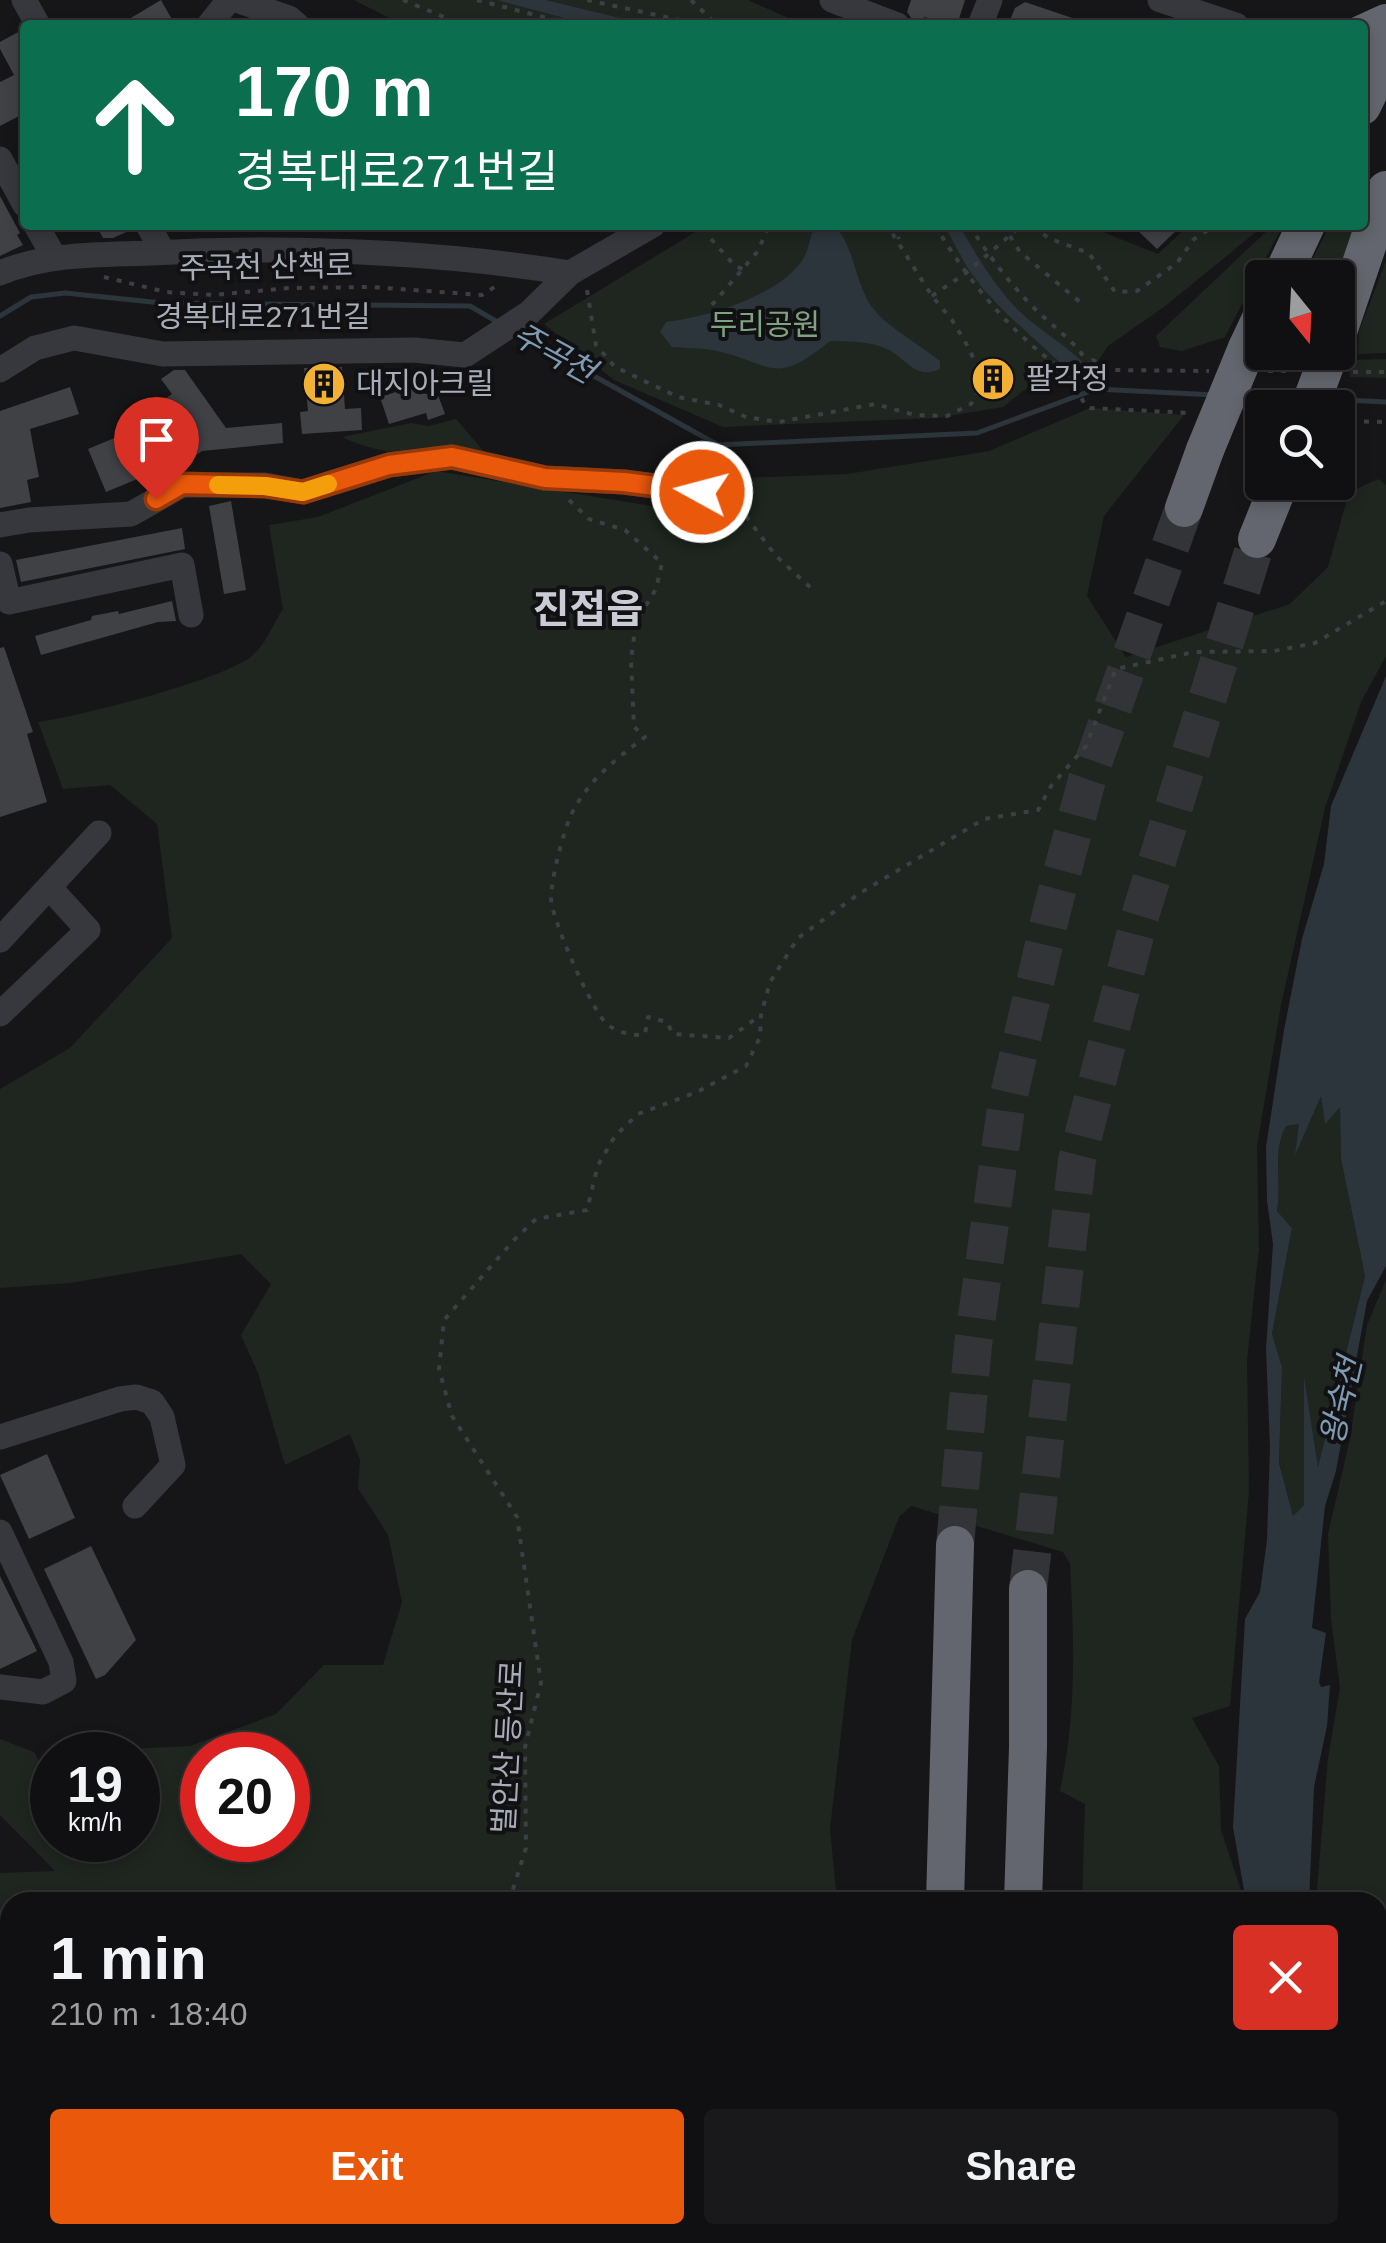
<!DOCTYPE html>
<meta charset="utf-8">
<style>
body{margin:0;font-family:Arial,"Noto Sans KR",sans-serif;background:#19191b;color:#f1f3f6;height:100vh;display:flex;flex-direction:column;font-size:38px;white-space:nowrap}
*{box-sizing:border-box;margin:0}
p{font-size:32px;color:#9c9d9f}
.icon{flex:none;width:55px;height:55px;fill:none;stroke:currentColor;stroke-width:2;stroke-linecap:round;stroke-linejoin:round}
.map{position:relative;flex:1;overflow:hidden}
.side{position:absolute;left:0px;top:1892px;width:1388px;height:352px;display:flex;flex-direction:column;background:#101012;border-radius:30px 30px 0 0;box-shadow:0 5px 15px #0003,0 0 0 2px #303032}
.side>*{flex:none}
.hud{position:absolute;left:20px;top:20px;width:1348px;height:210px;border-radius:10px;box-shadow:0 5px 15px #0003,0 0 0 2px #303032;background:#0b6e4f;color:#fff;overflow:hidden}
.needle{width:65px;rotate:162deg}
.buttons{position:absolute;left:1245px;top:260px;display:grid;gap:20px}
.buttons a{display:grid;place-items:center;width:110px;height:110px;border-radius:10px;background:#101012;box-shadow:0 5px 15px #0003,0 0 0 2px #303032;font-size:50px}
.speed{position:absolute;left:30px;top:1732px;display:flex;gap:20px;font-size:50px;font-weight:700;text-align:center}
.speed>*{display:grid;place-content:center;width:130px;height:130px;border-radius:50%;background:#101012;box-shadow:0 5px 15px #0003,0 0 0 2px #303032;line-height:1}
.speed small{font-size:25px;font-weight:400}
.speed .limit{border:15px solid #d22;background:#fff;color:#111}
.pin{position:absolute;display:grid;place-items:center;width:85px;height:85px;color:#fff;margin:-102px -42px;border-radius:50% 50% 50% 0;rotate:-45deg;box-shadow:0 0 10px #0007}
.pin .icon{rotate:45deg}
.me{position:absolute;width:110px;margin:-55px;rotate:277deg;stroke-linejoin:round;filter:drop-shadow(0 0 8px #0008)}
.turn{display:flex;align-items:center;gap:35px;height:210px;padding:0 50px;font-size:45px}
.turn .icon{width:130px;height:130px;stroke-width:2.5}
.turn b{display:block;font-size:70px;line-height:85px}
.round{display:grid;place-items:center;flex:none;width:105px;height:105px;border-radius:10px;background:#19191b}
.summary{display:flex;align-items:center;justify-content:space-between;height:170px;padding:0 50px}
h1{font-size:60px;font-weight:800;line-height:75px}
.action{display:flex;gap:20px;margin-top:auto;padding:20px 50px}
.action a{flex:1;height:115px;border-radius:10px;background:#ea580c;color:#fff;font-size:40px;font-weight:800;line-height:115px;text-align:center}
.action a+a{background:#19191b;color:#f1f3f6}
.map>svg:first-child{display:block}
</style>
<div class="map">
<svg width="1386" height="2243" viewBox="0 0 1386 2243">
<rect width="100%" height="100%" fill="#161618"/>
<path fill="#1e261f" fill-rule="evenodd" d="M354 0H748L804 25H403Z
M707 225H1085L1158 254 1189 225H1259L1261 228 1164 307 1108 346 1091 371 1077 378 1027 388 1003 407 937 418 723 427 614 380 544 324Z
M1273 225H1283L1225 337 1182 351 1160 347 1156 336Z
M1330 225H1359L1338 278H1303Z
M1386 261V353L1358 354 1359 331Z
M1386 359V378L1350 377 1349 360Z
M1090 408 1184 415 1104 516 1087 596 1126 657 1290 604 1328 567 1349 492 1379 479 1386 485V656L1361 702 1325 808 1281 1005 1257 1146 1259 1248 1247 1361 1249 1492 1230 1706 1192 1718 1219 1766 1221 1830 1245 1902H1082L1085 1804 1060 1791C1077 1712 1074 1643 1070 1564L1063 1552 911 1506 899 1517 852 1640 830 1829 837 1902H10V2235H1188L1187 2243H0V1873L55 1871 0 1815V1739L34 1752 42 1766 52 1767V1840H138V1755H120L126 1749 190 1746 276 1714 324 1665H383L402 1602 388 1535 358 1488 360 1460 350 1434 285 1465 258 1373 241 1335 271 1284 241 1254 70 1283 0 1288V1089L70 1048 172 938 157 824 110 785 63 789 38 722C77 717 227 679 253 655 266 644 274 622 283 609L269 525 318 517 436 471 676 510 711 479 847 474 989 451ZM202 1755H288V1840H202Z
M456 419 487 455C437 455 388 459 342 437L411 423 429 426Z
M1321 1094 1325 1123 1340 1105 1341 1159 1365 1276 1318 1468 1304 1389V1505L1293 1516 1279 1463 1282 1367 1272 1334 1292 1228 1277 1211C1282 1182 1272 1151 1286 1126L1300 1124 1296 1150Z
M1386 1280V1917L1378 2009V1902H1316L1328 1758 1340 1688 1331 1619 1328 1534 1350 1439 1367 1325Z"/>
<path fill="#2c353c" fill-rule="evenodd" d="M497 0H546L648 25H591Z
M944 225H959C976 255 994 285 1018 310 1041 332 1069 346 1091 371L1077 378 1008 315 984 290 967 267Z
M835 226C857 251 854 287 876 312 886 325 924 348 940 361V369C916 380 907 360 889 350 872 341 848 341 830 341 771 389 773 362 712 350 699 348 685 348 672 347L660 332 666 322C707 317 783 295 805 256 808 249 810 240 812 233Z
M1386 676V1266L1367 1301 1336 1471 1325 1506 1312 1628 1326 1633 1319 1682 1321 1687 1330 1685 1327 1726 1314 1787 1309 1902H1246L1233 1827 1245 1619 1260 1592 1267 1540 1270 1448 1266 1349 1273 1244 1267 1201 1266 1147 1284 1030 1302 939 1324 864 1331 806ZM1321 1096 1325 1124 1340 1107 1341 1159 1365 1276 1318 1467 1304 1377V1505L1293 1516 1279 1463 1282 1367 1272 1334 1292 1228 1277 1211C1282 1182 1272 1151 1286 1126L1299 1124 1295 1155Z"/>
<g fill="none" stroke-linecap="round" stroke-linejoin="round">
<path stroke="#2c353c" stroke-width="5" d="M0 316 31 297 65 293 162 303 470 306 501 324
M515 332 718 445 977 433 1096 389
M1077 373 1096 389 1215 395
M1246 396 1299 398
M1325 399 1386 402"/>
</g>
<path fill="#404145" d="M161 0 175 25H119Z
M911 0H965L957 25 924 17 922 23 912 19 907 12Z
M1025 2 1084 22V25H1008L1015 8Z
M22 30 25 34V113L0 126V82L14 75 0 49V42Z
M0 196 20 233 17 235 23 245 0 256Z
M96 225H132L133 229 113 238H103Z
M1132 225H1182L1157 249Z
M342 367 345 409 361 408 362 430 302 434 300 412 308 411 304 368Z
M982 380a11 11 0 1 1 22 0a11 11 0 1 1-22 0Z
M174 370H185L226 428 282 423 283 443 202 451 185 463 183 460 106 492 88 449 155 421 148 411 172 394 161 379Z
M415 386 417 393 438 395 445 414 428 420 426 413 389 424 380 397Z
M70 387 79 414 30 429 39 477 27 480 31 502 0 508V411Z
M231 501 246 590 224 594 209 506Z
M182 528 185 549 21 582 16 560Z
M172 601 176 621 158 622 41 655 35 636 91 620 92 616 118 611 119 614Z
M4 647 33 732 27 734 47 802 0 817V648Z
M47 1454 75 1518 29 1539 0 1475Z
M91 1546 136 1640 105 1675 96 1679 44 1569Z
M0 1576 37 1651 0 1669Z"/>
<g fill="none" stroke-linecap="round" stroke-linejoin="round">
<path stroke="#333438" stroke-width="38" stroke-dasharray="38 19" stroke-linecap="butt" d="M955 1545 973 1345 1006 1108 1052 910 1087 780 1184 508
M1028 1589 1077 1160 1140 916 1257 539
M942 2243V2235
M1020 2243V2235"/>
<path stroke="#3d3f44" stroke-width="4" stroke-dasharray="5 8" stroke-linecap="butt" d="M403 0 463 25
M477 0 574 25
M587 0 703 25
M691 0 717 25
M893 225 899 239
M935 225C970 284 1013 336 1070 375
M969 225C988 254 1008 282 1033 307 1052 326 1074 340 1088 363
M1003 225 1020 252 1080 302
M1034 225 1048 238 1089 253 1115 292 1137 291 1177 263 1194 239 1216 225
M711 239 735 266 743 269
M104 277 166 292 214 295 289 288 372 287 482 295 499 284
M587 290 596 345 615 367 678 397 719 405 746 417 779 422 875 404 915 415 947 416 971 404 978 393 979 374 970 350 952 320 932 296 887 225
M932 296 966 273 1022 225
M712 305 758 251 769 225
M1268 371H1294
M1353 372H1386
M1070 375 1093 360 1114 370 1209 371
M1070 375 1085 405 1090 408 1191 413
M1251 416 1262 417
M1338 421 1386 422
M569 500 589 519 625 530 662 563 656 589 636 622 631 660 634 727 645 737C615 760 588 780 571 815 563 833 551 879 551 898 551 918 593 1014 608 1025 618 1032 633 1037 645 1034L648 1017 667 1022 673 1034 729 1038 761 1015
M738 506 776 556 812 589
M509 1902 526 1848 525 1747 541 1683 517 1517 452 1416 439 1369 444 1320 514 1240 536 1219 587 1210 598 1165 615 1136 638 1114 697 1092 746 1066 760 1037 761 1015 770 982 798 938 860 893 984 819 1038 810 1051 786 1086 746 1116 669 1194 652 1274 651 1315 643 1386 601
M1378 2133 1386 2030
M473 2235 480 2243
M1369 2243 1370 2235"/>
<path stroke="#37383d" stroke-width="25" d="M24 0 38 25
M236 0 289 18 297 25
M832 0 897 25
M1160 0 1236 25
M209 25 229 0
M980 25 990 0
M0 159 25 205
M36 225 54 257
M148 225 163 252
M0 273C48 253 100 255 151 253 291 246 431 251 570 273
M0 370 35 348 74 338 163 354 414 350 465 355 529 313 570 273 653 225
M0 525 29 520 131 514 182 485H265L303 492 389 465 452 457 545 478 623 482 702 492 726 490
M0 564 9 602 182 565 191 615
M0 940 99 833
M0 1014 88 930 49 887
M0 1437 120 1399 136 1397 152 1402 162 1417 173 1465 135 1506
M0 1532 61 1662 64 1681 43 1692 0 1687"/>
<path stroke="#63666e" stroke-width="38" d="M1362 34 1386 23
M1362 106 1386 56
M1281 278 1306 225
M1338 332 1386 190
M1247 348 1262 316
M1184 508 1205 450
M1257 539 1280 482
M945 1902 955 1545
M1023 1902 1028 1747V1589"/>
<path stroke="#63666e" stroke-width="38" d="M1309 408 1330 352
M1205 450 1247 348"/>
</g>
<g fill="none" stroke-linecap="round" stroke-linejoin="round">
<g stroke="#983908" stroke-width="25">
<path id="route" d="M156 499 182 484 265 486 303 492 389 465 452 457 545 478 624 482 702 492"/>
</g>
<use href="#route" stroke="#ea580c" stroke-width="18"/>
<path stroke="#f59e0b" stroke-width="18" d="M218 485 265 486 303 492 328 484"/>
</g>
<defs>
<g id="building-disc" transform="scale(2.25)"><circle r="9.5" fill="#f2b134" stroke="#111113"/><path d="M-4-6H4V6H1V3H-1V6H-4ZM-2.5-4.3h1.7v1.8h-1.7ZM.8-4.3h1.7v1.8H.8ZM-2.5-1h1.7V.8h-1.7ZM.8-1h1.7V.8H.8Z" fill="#111"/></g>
</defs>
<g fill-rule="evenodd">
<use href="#building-disc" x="993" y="379"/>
<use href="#building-disc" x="324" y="384"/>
</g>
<g text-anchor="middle" stroke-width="8" stroke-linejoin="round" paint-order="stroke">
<g font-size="30" fill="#a8adb8" stroke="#111113">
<text transform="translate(266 267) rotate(-1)" y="10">주곡천 산책로</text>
<text x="263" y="327">경복대로271번길</text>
<text transform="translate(508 1747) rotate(-87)" y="10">벌안산 등산로</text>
</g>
<g font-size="30" fill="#7fa381" stroke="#111113">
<text x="765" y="335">두리공원</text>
</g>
<g font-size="30" fill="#a8adb8" stroke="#111113" text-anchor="start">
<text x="1026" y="389">팔각정</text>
<text x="356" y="394">대지아크릴</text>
</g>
<g font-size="32" font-style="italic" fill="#7f9bb3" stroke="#111113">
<text transform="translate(554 353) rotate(29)" y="11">주곡천</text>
<text transform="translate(1341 1401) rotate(-77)" y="11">왕숙천</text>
</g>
<g font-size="40" font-weight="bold" fill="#c9ccd4" stroke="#111113">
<text x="588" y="623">진접읍</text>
</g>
</g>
</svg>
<div class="buttons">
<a><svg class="needle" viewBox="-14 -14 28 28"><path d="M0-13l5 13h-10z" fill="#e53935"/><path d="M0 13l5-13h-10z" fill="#9c9d9f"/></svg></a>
<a><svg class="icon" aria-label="search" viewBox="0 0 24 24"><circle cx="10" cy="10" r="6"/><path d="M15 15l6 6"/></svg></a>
</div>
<div class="speed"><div>19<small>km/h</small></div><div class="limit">20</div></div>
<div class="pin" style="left:156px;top:499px;background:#d93025"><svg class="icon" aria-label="arrive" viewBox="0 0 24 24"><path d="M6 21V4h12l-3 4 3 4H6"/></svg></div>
<svg class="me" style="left:702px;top:492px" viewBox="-20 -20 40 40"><circle r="17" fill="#ea580c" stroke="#fff" stroke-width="3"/><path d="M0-11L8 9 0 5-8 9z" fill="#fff"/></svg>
<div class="hud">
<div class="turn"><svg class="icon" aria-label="ahead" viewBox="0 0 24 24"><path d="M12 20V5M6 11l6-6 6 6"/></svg><div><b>170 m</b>경복대로271번길</div></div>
</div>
<section class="side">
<div class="summary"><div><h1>1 min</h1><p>210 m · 18:40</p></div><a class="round" style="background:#d93025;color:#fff"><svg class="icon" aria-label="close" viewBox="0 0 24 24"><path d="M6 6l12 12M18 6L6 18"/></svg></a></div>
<div class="action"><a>Exit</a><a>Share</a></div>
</section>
</div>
